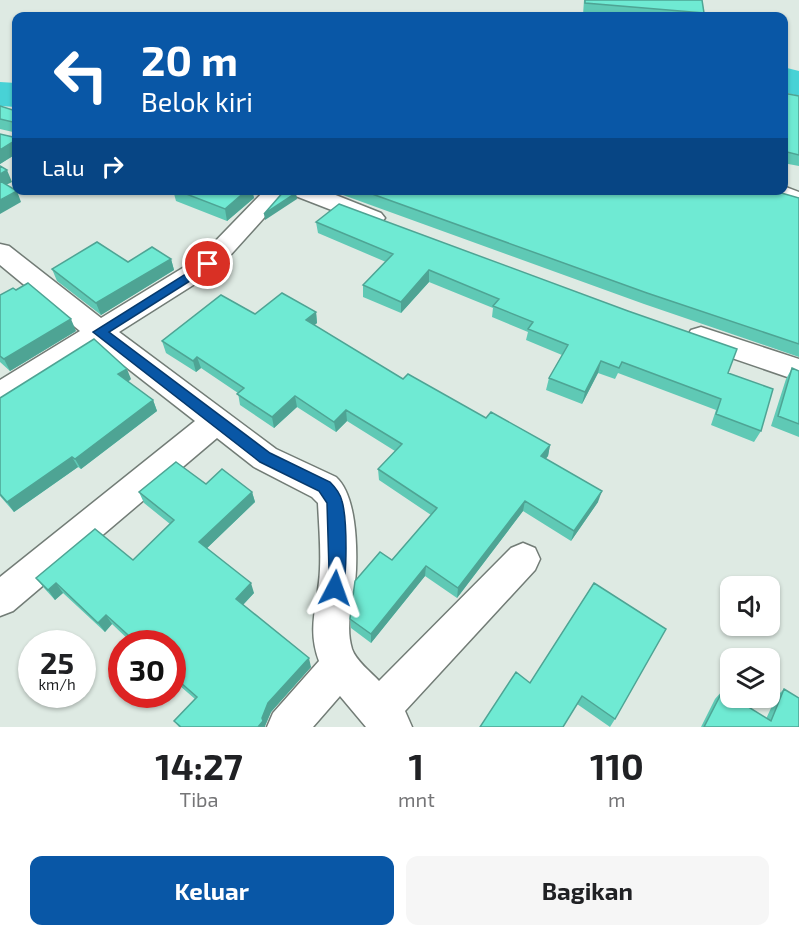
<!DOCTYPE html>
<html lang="id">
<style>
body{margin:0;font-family:"Exo 2",sans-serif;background:#f6f6f6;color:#202124;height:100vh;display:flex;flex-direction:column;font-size:22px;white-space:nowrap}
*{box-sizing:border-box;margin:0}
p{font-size:20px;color:#757577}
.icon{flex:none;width:33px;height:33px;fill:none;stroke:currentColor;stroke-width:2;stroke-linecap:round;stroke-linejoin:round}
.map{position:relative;height:727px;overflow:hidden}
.sheet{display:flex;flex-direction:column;background:#fff;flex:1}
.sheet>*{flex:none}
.top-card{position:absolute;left:12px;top:12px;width:776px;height:183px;border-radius:12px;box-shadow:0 2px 4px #0004;background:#0957a6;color:#fff;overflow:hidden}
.buttons{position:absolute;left:720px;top:576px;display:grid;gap:12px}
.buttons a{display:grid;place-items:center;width:60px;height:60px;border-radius:12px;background:#fff;box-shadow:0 2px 4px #0004;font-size:30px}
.speed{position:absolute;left:18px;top:630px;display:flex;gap:12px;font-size:30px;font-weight:700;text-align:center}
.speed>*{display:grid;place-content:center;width:78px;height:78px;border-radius:50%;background:#fff;box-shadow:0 2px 4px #0004;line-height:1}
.speed small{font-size:15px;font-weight:400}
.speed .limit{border:9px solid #d22;background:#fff;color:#111}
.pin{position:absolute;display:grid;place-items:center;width:51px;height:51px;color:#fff;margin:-26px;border:3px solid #fff;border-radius:50%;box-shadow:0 2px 6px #0007}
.me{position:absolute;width:66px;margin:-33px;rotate:4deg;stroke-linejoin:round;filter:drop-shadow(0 0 4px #0008)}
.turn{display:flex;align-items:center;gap:21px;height:126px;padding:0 30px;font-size:27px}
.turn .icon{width:78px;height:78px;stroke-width:2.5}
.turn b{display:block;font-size:42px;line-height:51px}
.then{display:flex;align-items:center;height:57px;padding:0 30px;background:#0003;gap:12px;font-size:22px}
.eta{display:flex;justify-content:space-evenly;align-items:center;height:102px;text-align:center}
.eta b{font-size:36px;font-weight:700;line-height:42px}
.cta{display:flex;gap:12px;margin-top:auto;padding:12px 30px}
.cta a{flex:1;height:69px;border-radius:12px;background:#0957a6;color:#fff;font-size:24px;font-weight:700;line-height:69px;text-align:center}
.cta a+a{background:#f6f6f6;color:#202124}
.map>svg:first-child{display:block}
</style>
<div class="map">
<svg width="799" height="727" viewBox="0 0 799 727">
<rect width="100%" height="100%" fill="#deeae3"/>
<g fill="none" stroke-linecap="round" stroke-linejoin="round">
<path fill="#48d2d6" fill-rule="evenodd" d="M783 67 799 71V96L783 92Z
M0 82 16 83V107L0 106Z"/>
<g stroke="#727c76" stroke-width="3">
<path id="street" d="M783 186 799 192V207L764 195 761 190H783Z
M265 190H289L217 270 119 332 276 449 336 477C356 495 357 544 356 570 355 596 344 623 352 649 356 661 371 672 379 681L511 548 523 543 535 548 540 559 535 570 405 711 412 727H366L340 696 313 727H267L273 713 319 661C306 626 319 603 320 569 321 547 319 525 318 503L312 497 254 467 217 438 13 611 0 616V577L195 421 99 346 10 402 0 405V380L80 331 0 265V244L9 246 101 318 199 258Z
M290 190H323L381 213 385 218 381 223 373 225 365 223 293 195Z
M701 327 799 359V381L691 344 687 337 691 330Z"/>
</g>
<use href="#street" fill="#fff" fill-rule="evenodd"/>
</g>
<path fill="#5fc9b5" d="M584 0H702L704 13 703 16H600L583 15Z
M783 93 799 96V166L783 163Z
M0 106 16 111V154L0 164V134L13 137V132L0 129Z
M173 190H252L254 198 227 221 176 201Z
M340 190H771L799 198V357L644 304 343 195Z
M316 222 728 373 761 431 754 442 711 425 716 410 618 373 615 379 598 373 582 404 546 390 549 378 562 355 526 340 528 332 492 317 493 308 429 282 401 313 363 297V285L386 262 318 233Z
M171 259 174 270 101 315 57 281 52 269Z
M0 295 76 331 10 371 0 362Z
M316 312 317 323 314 325 403 379 486 418 550 445 548 456 545 459 598 502 571 541 523 511 457 598 425 576 371 643 351 628 350 619 392 560 431 515 379 480 378 469 395 451 347 421 336 432 297 407 274 428 240 405 238 393 201 368 196 372 166 353 162 341 255 314Z
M792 368 799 371V437L771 426 786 379Z
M131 379 128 382 153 400 157 411 81 469 78 467 14 512 0 496V398Z
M206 484 252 492 255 502 207 548 254 593 243 605 311 667 271 712 265 726V727H179L174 721 195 699 172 679V644H133L112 624 105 632 63 593 55 600 44 588 36 578 133 560 170 524 144 503 139 492Z
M594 583 615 719 610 727 577 704 530 683Z
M784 689 799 727H701L715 699 723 690 766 719 776 697Z"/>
<path fill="#4ea494" d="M16 140V154L0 164V150Z
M7 170 12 182 0 188V174Z
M247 190H252L254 198 227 221 225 209Z
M17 191 21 202 0 214V200Z
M296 193 297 199 265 220 264 214Z
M171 259 174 270 101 315 96 303Z
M429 270V282L401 313V302Z
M316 312 317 323 307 332 306 320Z
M71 319 76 331 10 371 4 359Z
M197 357 201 368 196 372 193 361Z
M601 361 598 373 582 404 585 392Z
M127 369 131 379 123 385 118 374Z
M295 396 297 407 274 428 272 417Z
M153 400 157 411 81 469 75 459Z
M346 410 347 421 336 432 334 422Z
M550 445 548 456 539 467 541 456Z
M72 457 78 467 14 512 7 502Z
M602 491 598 502 571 541 574 531Z
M252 492 255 502 203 552 199 542Z
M525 501 523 511 457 598 458 588Z
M426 566 425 576 371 643V634Z
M56 583 63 593 55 600 48 590Z
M251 583 254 593 239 609 236 599Z
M106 615 112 624 105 632 98 623Z
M309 658 311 667 271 712 265 726V727H258L268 703Z"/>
<path fill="#6fead3" stroke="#4ea494" stroke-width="1.5" d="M585 0H702L704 13 585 3Z
M783 93 799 96V155L783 151Z
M0 106 16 111V140L0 150V134L13 137V122L0 119Z
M0 166 7 170 0 174Z
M0 181 17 191 0 200Z
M176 190H247L225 209Z
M285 190H293L296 193 264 214Z
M361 190H771L799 198V344L647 293Z
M339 204 628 311 737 349 728 373 773 389 761 431 716 414 721 399 622 362 619 368 601 361 585 392 549 378 568 345 528 329 533 322 493 306 499 299 429 270 401 302 363 285 393 254 316 222Z
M97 242 128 262 152 247 171 259 96 303 52 269Z
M28 283 71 319 4 359 0 356V295L13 288 16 290Z
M282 293 316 312 306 320 403 379 408 374 486 418 491 412 550 445 541 456 602 491 574 531 525 501 458 588 426 566 371 634 350 619 355 581 380 552 392 560 437 508 378 469 402 444 346 410 334 422 295 396 272 417 237 394 244 388 197 357 193 361 162 341 221 295 255 314Z
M94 339 127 369 118 374 153 400 75 459 72 457 7 502 0 494V398Z
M792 368 799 371V424L778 416Z
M176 462 206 484 222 469 252 492 199 542 251 583 236 599 309 658 268 703 262 718 263 721 258 727H181L174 721 197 697 172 675V644H138L106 615 98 623 56 583 48 590 36 578 95 529 133 560 174 520 139 492Z
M594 583 666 629 615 719 582 696 563 727H480L516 672 530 683Z
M784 689 799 698V727H704L723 690 730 695V698H734L771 721Z"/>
<path fill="#0957a6" stroke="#06396c" stroke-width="1.5" d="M208 260 212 261V267L109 332 270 453 330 482C336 488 340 493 342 501 347 518 348 578 341 594L335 597 329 594 327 588 329 570 327 503 319 491 260 462 93 332Z"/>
</svg>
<div class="buttons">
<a><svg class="icon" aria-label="sound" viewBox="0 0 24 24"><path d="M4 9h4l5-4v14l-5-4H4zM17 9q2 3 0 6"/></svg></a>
<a><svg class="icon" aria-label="layers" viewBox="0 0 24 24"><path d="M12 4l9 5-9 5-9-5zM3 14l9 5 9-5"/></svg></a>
</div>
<div class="speed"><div>25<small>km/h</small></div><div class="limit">30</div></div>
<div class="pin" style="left:208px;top:264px;background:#d93025"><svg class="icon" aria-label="arrive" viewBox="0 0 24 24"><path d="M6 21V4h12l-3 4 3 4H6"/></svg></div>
<svg class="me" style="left:335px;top:588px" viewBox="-20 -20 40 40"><path d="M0-17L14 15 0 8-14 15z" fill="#0957a6" stroke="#fff" stroke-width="4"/></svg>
<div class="top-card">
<div class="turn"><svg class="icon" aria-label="left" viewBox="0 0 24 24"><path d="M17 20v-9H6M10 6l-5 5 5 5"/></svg><div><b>20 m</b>Belok kiri</div></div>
<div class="then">Lalu<svg class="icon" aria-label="right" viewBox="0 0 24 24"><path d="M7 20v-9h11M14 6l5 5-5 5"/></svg></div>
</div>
</div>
<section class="sheet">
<div class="eta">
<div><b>14:27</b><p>Tiba</p></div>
<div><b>1</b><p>mnt</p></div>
<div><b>110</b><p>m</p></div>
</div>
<div class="cta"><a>Keluar</a><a>Bagikan</a></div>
</section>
